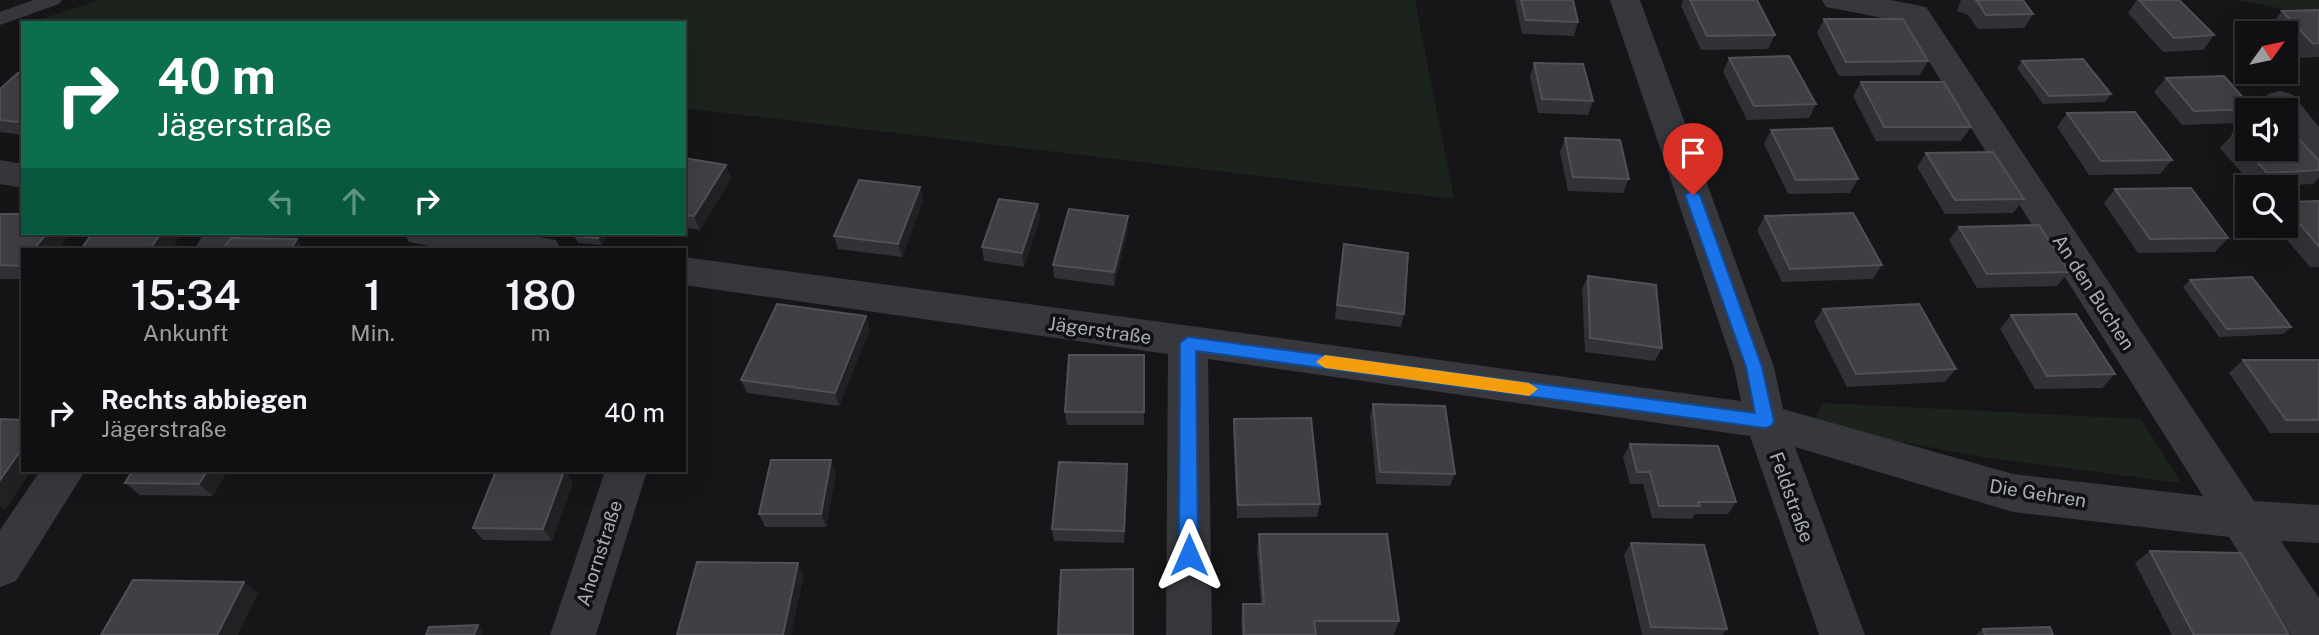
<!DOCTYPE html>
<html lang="de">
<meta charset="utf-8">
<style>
body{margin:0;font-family:"Public Sans",sans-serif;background:#19191b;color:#f1f3f6;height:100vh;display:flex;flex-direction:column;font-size:26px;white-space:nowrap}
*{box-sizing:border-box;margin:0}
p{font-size:23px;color:#9c9d9f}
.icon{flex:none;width:38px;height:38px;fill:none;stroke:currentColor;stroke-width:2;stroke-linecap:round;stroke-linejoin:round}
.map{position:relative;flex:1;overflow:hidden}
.side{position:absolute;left:21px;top:248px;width:665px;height:224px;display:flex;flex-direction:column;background:#101012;border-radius:0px;box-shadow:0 7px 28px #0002,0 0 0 2px #303032}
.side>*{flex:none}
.banner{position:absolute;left:21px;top:21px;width:665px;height:214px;border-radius:0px;box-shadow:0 7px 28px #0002,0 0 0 2px #303032;background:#0b6e4f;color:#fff;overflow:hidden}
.needle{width:46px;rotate:57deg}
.controls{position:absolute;left:2235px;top:21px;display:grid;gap:14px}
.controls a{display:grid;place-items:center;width:63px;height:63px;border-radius:0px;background:#101012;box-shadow:0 7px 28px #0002,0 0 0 2px #303032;font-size:35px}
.pin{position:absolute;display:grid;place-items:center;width:60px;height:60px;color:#fff;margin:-72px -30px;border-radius:50% 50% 50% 0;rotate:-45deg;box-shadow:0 0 7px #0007}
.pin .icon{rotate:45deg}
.me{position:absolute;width:77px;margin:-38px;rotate:0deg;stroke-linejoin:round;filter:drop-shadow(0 0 5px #0008)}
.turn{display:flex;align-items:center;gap:24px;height:147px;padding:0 21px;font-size:32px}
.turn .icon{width:91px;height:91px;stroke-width:2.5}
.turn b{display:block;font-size:49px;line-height:60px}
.lanes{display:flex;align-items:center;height:66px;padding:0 21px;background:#0003;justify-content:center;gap:35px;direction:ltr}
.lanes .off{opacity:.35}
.eta{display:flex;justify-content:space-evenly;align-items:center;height:119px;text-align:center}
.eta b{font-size:42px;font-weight:600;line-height:49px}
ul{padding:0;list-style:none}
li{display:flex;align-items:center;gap:21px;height:91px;padding:0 21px}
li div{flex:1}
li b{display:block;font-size:26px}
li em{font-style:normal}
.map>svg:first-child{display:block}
</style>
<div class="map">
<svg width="2319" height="635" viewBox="0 0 2319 635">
<rect width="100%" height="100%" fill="#161618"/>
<path fill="#1c231d" d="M99 0H1415L1454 199 684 108V23H29Z
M2235 0H2319V15Z
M1823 403 2141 419 2181 483 1975 456 1811 424Z"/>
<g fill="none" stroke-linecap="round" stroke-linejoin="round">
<path fill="#37383d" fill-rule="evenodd" d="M33 0H62L59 4 0 25V12Z"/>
<path fill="#37383d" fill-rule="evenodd" d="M1610 0H1640L1774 367 1783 409 2013 474 2203 496 1904 22 1826 7 1822 0H1891L1926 7 2254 501 2319 505V543L2281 541 2319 598V635H2291L2229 537 2013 512 1795 447 1865 635H1819L1750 436 1208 359 1212 635H1166L1168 354 684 285V257L1741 401 1734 367Z
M2280 91 2292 94 2319 127V162C2294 155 2286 134 2286 110H2269L2263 102 2268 94Z
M0 160 23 164V188L0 184Z
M204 233H242L232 250H194Z
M404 233H517L556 240 561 250H449L409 242Z
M40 471H85L16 581 0 587V530Z
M605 471H647L596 635H550Z"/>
</g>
<path fill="#323236" d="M1515 0H1573L1578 22 1574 36 1522 34Z
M1683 0H1757L1775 35 1768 49 1701 50 1681 6Z
M1961 0H2023L2033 14 2024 28 1978 29 1968 15 1957 11Z
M2137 0H2179L2214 35 2203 50 2163 52 2128 13Z
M2319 10V57L2301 58 2286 41V33H2278L2270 25 2282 11Z
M1824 19 1928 61 1920 75 1839 76 1817 33Z
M1729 58 1816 104 1809 118 1747 120 1723 72Z
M2022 61 2111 94 2105 102 2043 104 2017 68Z
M1534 63 1593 101 1588 115 1538 113 1530 77Z
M23 73V135L0 132V89Z
M2166 78 2253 109 2252 110H2247V115L2240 123 2182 125 2154 92Z
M1861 82 1971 127 1961 141H1876L1853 96Z
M2067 113 2172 160 2160 174 2089 175 2057 127Z
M1771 130 1858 179 1850 193 1788 194 1764 144Z
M2233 134 2319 161V178L2313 184 2254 187 2220 148Z
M1565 138 1629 179 1623 193 1568 191 1560 152Z
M1926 153 2024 199 2013 213 1945 214 1917 167Z
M684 158 726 165 731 179 700 230 684 227Z
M920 187 923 201 902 257 838 249 834 236Z
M2115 189 2228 238 2215 252 2138 253 2104 203Z
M2319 201V267H2310L2275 226H2286V202Z
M1038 204 1040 218 1024 267 984 261 982 247Z
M0 214 23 233H71L58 250H23V279H0Z
M1765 216 1882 265 1873 279 1782 282 1757 230Z
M1959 227 2069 272 2057 286 1977 288 1949 240Z
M1128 230 1114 286 1054 278 1053 265Z
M575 233H608L602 245 578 243 574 236Z
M1344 244 1404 314 1401 327 1335 319Z
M1588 276 1662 348 1655 361 1585 352 1582 289Z
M2190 280 2291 327 2283 334 2219 337 2183 287Z
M1823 309 1956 369 1945 382 1847 387 1814 322Z
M2011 315 2115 374 2102 388 2035 389 2000 329Z
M870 329 839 406 747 393 741 380Z
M1144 355V425H1067L1065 412Z
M2243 360H2319V433H2270L2229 373Z
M1373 404 1455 474 1450 486 1376 484 1370 417Z
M1234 419 1320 504 1317 517 1237 518 1233 431Z
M1630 444 1736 502 1728 514H1695L1692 519 1652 518 1643 484H1630L1623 457Z
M1127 464 1128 476 1124 543 1054 541 1052 529Z
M227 471 213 496 140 495 125 483Z
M496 471H564L573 482 552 541 483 540 473 528Z
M836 473 826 527H765L759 514Z
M1259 534 1399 621 1394 635H1242L1241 619 1243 604H1261L1257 550Z
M1631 543 1727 629 1722 635H1642L1624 555Z
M2150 551 2289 635H2172L2135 563Z
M1983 629 2053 635H1976Z"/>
<path fill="#212124" d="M23 118V127L18 122Z
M726 165 731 179 700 230 694 216Z
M920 187 923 201 902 257 898 244Z
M1038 204 1040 218 1024 267 1022 253Z
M1128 216V230L1114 286V272Z
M47 233H71L58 250H33Z
M161 233H183L171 250H149Z
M601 233H608L602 245 598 238Z
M297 239 305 250H290Z
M866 316 870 329 839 406 835 393Z
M23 447V471H31L5 510 0 507V480Z
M831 460 836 473 826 527 821 514Z
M1127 464 1128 476 1124 543V531Z
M207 471H227L213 496 199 484Z
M564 471 573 482 552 541 543 529Z
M798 563 804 575 791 635H783Z
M244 582 258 593 238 635H217Z
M478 625 483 631 482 635H474Z"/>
<path fill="#3f3f44" stroke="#4f5156" stroke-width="2" d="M1521 0H1573L1578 22 1526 20Z
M1690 0H1757L1775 35 1707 36Z
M1975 0H2023L2033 14 1986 15 1977 1Z
M2139 0H2179L2214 35 2174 38Z
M2319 10V43L2313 44 2282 11Z
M1824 19H1903L1928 61 1846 62Z
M1789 56 1816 104 1754 106 1729 58Z
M2083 59 2111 94 2049 96 2022 61Z
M1534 63 1583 64 1593 101 1542 99Z
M18 73H23V118L18 122 0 120V89Z
M2224 76 2253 109 2194 111 2166 78Z
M1861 82H1944L1971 127H1884Z
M2135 112 2172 160 2101 161 2067 113Z
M1832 128 1858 179 1796 180 1771 130Z
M2292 131 2319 161V170L2267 173 2233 134 2247 133V149H2286V132Z
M1565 138 1620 140 1629 179 1573 177Z
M1993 152 2024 199 1955 200 1926 153Z
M684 158 726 165 694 216 684 215Z
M859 180 920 187 898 244 834 236Z
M2191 188 2228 238 2150 239 2115 189Z
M999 199 1038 204 1022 253 982 247Z
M2319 201V247L2286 207V202Z
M1069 209 1128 216 1114 272 1053 265Z
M1853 213 1882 265 1790 269 1765 216Z
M0 214H23V233H47L33 250H23V264L21 266 0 265Z
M2039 225 2069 272 1987 274 1959 227Z
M93 233H161L149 250H80Z
M575 233H601L598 238 574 236Z
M231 238 297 239 290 250H222Z
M1344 244 1408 253 1404 314 1337 305Z
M1588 276 1656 285 1662 348 1590 338Z
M2252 277 2291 327 2227 329 2190 280Z
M777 304 866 316 835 393 741 380Z
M1919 304 1956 369 1856 374 1823 309Z
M2076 314 2115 374 2047 376 2011 315Z
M1069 355H1144V412H1065Z
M2243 360H2319V420H2286Z
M1373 404 1445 406 1455 474 1380 472Z
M1311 418 1320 504 1238 505 1234 419Z
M0 419 23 420V447L0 480Z
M1630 444 1718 446 1736 502H1698L1700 506H1659L1650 472H1637Z
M771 460H831L821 514H759Z
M1059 462 1127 464 1124 531 1052 529Z
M132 471H207L199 484 125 483Z
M496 471H564L543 529 473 528Z
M1259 534H1387L1399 621H1314L1316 635H1244L1243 604H1264Z
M1631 543 1704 545 1727 629 1651 627Z
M2150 551 2241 553 2289 635H2194Z
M697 562 798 563 783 635H677Z
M1133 569V635H1058L1061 570Z
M133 580 244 582 217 635H101Z
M478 625 474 635H426L429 627Z
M2050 627 2053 635H1985L1983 629Z"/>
<path fill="#1a73e8" stroke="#114b97" stroke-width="2" d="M1693 190 1700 195 1762 367 1774 421 1771 426 1765 428 1196 351 1198 555 1195 561 1189 563 1182 561 1179 555 1180 343 1188 337 1755 413 1746 367 1685 195Z"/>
<path fill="#f59e0b" d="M1325 355 1529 383 1538 389 1529 396 1325 368 1316 362Z"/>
<g text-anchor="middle" stroke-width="7" stroke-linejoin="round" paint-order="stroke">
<g font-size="19" fill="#a8adb8" stroke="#111113">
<text transform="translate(2094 292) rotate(57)" y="7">An den Buchen</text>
<text transform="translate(1100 330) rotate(8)" y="7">Jägerstraße</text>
<text transform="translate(2038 493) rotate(9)" y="7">Die Gehren</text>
<text transform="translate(1792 497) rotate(70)" y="7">Feldstraße</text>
<text transform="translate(599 553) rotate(-72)" y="7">Ahornstraße</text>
</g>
</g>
</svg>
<div class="controls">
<a><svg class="needle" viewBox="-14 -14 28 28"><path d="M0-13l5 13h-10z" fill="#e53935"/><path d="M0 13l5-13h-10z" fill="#9c9d9f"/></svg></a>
<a><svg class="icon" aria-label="sound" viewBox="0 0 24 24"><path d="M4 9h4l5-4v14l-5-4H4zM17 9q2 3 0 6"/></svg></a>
<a><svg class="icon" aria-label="search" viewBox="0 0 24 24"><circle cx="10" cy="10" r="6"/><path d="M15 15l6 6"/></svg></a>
</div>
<div class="pin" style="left:1693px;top:195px;background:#d93025"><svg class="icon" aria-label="arrive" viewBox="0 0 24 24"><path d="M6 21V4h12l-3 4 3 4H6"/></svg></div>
<svg class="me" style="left:1189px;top:555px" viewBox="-20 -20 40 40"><path d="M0-17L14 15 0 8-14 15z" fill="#1a73e8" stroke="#fff" stroke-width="4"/></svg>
<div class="banner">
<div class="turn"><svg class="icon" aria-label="right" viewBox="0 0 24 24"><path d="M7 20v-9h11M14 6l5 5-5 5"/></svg><div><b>40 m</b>Jägerstraße</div></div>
<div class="lanes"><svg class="icon off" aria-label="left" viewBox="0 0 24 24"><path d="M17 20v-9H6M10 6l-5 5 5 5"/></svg><svg class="icon off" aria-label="ahead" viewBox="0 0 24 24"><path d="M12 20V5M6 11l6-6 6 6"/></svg><svg class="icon" aria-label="right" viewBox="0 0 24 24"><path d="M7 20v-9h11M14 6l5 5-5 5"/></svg></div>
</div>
<section class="side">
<div class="eta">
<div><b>15:34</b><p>Ankunft</p></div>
<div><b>1</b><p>Min.</p></div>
<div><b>180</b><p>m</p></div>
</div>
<ul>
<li><svg class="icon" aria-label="right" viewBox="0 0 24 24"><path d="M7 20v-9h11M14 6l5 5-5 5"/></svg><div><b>Rechts abbiegen</b><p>Jägerstraße</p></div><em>40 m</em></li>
</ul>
</section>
</div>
